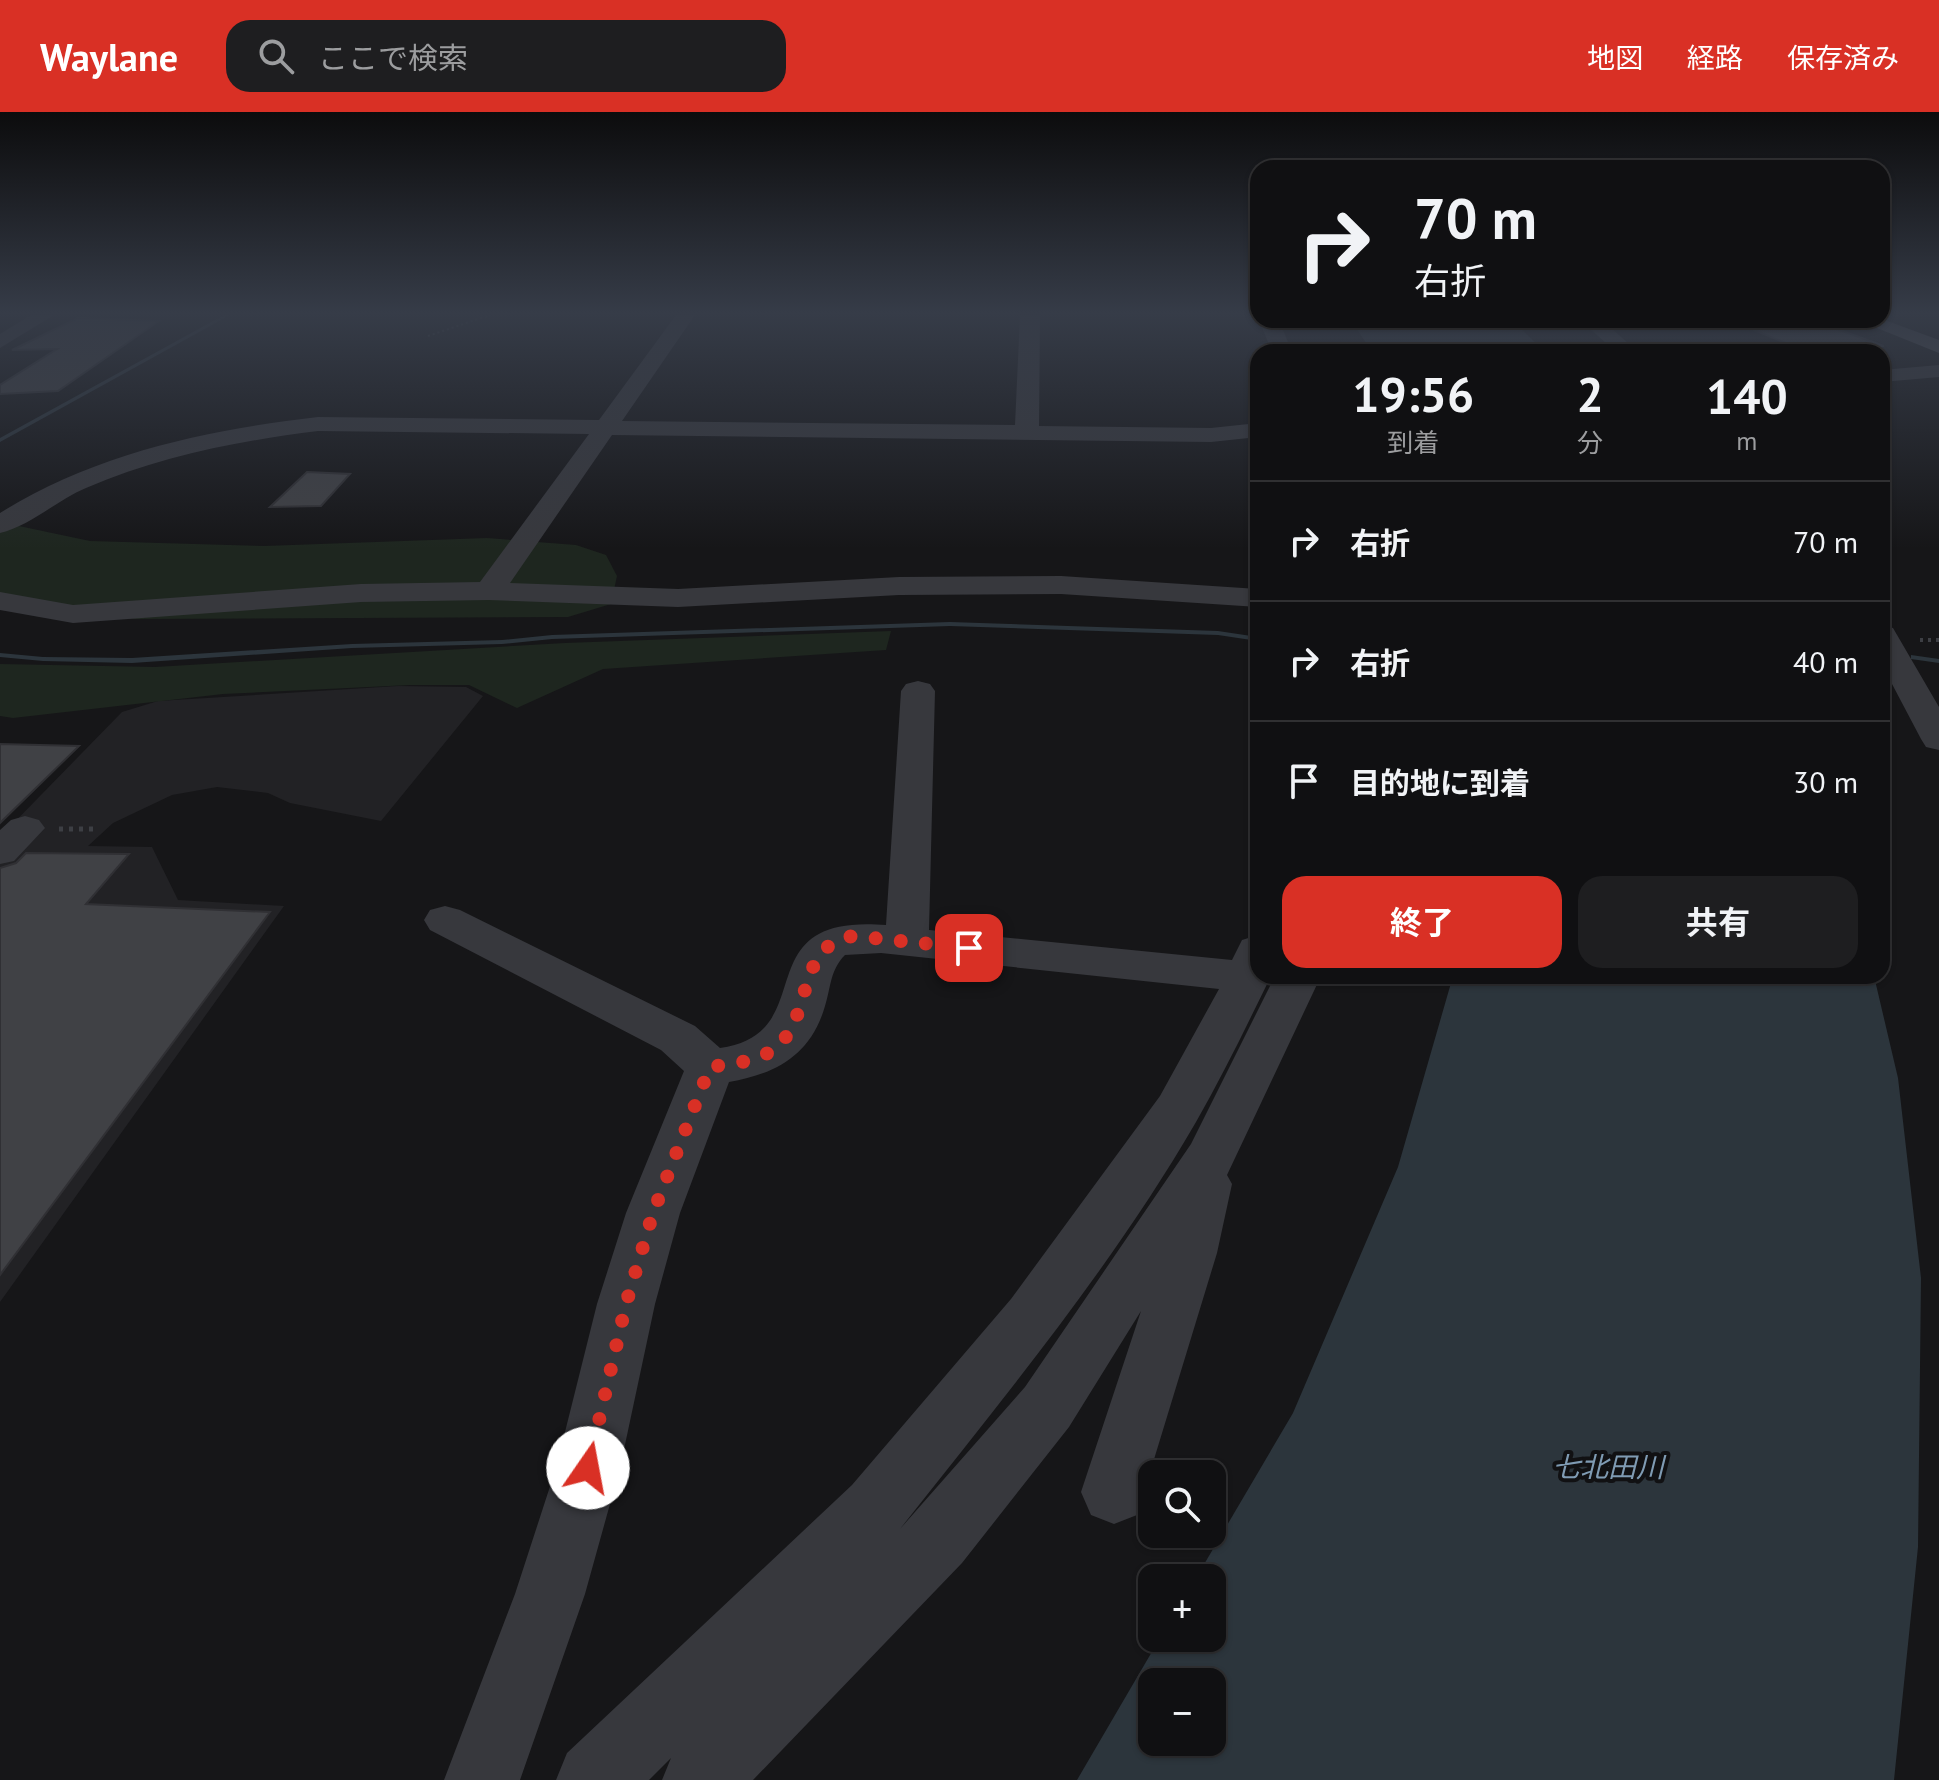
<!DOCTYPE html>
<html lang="ja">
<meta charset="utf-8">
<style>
body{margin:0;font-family:"PT Sans","Noto Sans JP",sans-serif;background:#1e1e20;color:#f1f3f6;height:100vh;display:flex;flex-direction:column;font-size:30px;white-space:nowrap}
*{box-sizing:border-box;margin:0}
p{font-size:26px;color:#9c9d9f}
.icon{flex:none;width:44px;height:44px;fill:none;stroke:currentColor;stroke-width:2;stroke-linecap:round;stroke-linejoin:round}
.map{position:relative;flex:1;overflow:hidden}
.panel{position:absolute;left:1250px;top:232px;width:640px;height:640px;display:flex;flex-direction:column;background:#101012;border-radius:24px;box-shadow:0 2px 6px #0004,0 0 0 2px #303032}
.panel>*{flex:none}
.banner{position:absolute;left:1250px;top:48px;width:640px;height:168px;border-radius:24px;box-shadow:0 2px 6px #0004,0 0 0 2px #303032;background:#101012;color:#f1f3f6;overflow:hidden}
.buttons{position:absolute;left:1138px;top:1348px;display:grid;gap:16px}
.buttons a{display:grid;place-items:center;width:88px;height:88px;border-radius:16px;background:#101012;box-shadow:0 2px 6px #0004,0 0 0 2px #303032;font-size:40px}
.pin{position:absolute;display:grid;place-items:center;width:68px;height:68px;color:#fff;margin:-34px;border-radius:16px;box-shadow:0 4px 12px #0006}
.me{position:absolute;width:88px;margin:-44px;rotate:12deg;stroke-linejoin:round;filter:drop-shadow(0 0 6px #0008)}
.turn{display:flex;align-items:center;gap:28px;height:168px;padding:0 32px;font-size:36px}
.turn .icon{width:104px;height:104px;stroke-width:2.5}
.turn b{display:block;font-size:56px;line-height:68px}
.eta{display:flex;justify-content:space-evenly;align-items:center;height:136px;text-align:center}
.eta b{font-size:48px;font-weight:700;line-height:56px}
.cta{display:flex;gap:16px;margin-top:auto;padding:16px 32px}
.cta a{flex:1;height:92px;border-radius:24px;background:#d93025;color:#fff;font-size:32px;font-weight:700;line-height:92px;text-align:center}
.cta a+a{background:#1e1e20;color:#f1f3f6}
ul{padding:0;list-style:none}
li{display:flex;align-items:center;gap:24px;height:120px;padding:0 32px;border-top:2px solid #303032}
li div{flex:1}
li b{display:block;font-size:30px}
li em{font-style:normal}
header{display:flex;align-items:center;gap:48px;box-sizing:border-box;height:112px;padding:0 40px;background:#d93025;color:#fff}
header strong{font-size:38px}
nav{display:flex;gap:44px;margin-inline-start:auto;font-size:28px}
.search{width:560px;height:72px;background:#1e1e20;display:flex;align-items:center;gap:20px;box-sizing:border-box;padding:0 28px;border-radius:24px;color:#9c9d9f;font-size:30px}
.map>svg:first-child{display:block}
</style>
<header>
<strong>Waylane</strong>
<div class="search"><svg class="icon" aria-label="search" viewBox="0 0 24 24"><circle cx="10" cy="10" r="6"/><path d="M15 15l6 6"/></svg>ここで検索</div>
<nav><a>地図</a><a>経路</a><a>保存済み</a></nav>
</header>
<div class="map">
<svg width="1939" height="1668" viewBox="0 0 1939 1668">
<rect width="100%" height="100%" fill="#161618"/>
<path fill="#222225" d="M398 574 466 575 483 584 381 709 290 691 268 681 217 675 172 683 113 711 88 734 152 735 178 788 284 794 0 1190V725L122 600 158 589Z"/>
<path fill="#1e261f" d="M0 410 90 429 264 434 487 426 576 433 606 443 617 464 611 492 568 505 135 507 0 490Z
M891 519 886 538 603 557 517 596 469 573H410L223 582 13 606 0 604V552L155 555 565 531Z"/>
<path fill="#2c353c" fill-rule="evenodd" d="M1351 208H1512L1545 240H1372Z
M1453 864H1874L1898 966 1921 1166 1918 1435 1894 1668H1077L1160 1526H1212V1466H1196L1293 1301 1398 1055ZM1152 1570H1212V1630H1152Z"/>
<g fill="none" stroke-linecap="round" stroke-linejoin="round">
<path fill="#2c353c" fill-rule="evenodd" d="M224 203H230L0 330V326Z
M950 510 1218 519 1258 525V529L1218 523 950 514 552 527 502 532 352 536 132 551 43 549 0 545V541L43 545 132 546 352 532 502 528 552 523Z
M1911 543 1939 547V551L1911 547Z"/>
</g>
<path fill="#404145" stroke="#303034" stroke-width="2" d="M78 206 159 209 58 279 0 282V273L57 237 12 238Z
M1730 208H1812L1884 234 1807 240Z
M307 360 350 362 321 394 270 395Z
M0 632 79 634 0 711Z
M26 741 129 742 86 792 270 800 0 1163V756L16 751Z"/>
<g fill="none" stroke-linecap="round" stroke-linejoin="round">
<path stroke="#3d3f44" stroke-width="2" stroke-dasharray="2 3" stroke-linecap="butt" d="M428 224 490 203"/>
<path stroke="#3d3f44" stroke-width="4" stroke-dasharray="3 5" stroke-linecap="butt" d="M1920 528H1939"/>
<path stroke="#3d3f44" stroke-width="5" stroke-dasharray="4 6" stroke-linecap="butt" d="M59 717H94"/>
<path fill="#37383d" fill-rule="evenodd" d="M31 203H54L0 236V222Z
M676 203H695L622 309 1015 313 1020 203H1040L1039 314 1211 316 1258 311V325L1211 330 612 323 510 471 678 477 899 465 1061 464 1258 477V495L1061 482 899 483 678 495 489 488 361 490 73 511 0 498V480L73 493 361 472 480 470 589 322 318 319C238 329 161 344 86 376 57 388 30 414 0 421V401C96 341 207 318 318 305L599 308Z
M1259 208H1279L1292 240H1272Z
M1580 208H1602L1638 240H1616Z
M1939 253V265L1882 270V258Z
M1882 513 1893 516 1939 595V638L1926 635 1921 627 1882 553Z
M918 569 930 572 935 579 929 818 1232 848 1242 828 1258 823V864H1271C1247 913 1223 963 1196 1010 1112 1155 1004 1285 900 1417L1025 1275 1191 1032 1275 864H1321L1227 1063 1232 1072 1217 1141 1137 1403 1114 1412 1091 1403 1081 1380 1141 1199 1069 1315 962 1451 753 1668H662L671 1646 649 1668H556L567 1641 852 1373 1011 1187 1160 984 1219 877 881 841 845 843C830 858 831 875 825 894 811 943 776 962 729 970L680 1101 655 1192 620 1356 585 1482 520 1668H444L515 1482 556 1356 597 1192 626 1101 684 959 661 938 430 818 424 808 430 798 445 794 460 798 695 914 720 936C825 921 741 801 886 813L901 579 906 572Z
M25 704 39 708 45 716 14 749 0 752V718L11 708Z"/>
<path fill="#53555c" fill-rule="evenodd" d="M1882 207 1939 228V241L1857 208Z"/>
</g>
<linearGradient id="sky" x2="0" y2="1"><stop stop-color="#0c0c0d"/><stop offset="0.46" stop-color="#363c48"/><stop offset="1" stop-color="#363c48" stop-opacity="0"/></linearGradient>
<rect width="1939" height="437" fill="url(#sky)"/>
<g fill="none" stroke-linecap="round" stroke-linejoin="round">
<path stroke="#d93025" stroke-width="14" stroke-dasharray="0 25.2" d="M588 1356 626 1192 653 1101 710 955C734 951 762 950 780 932 813 898 797 833 853 824L969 836"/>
</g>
<g text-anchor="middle" stroke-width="8" stroke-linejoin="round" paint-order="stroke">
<g font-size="28" font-style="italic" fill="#7f9bb3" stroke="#111113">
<text x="1608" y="1365">七北田川</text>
</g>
</g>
</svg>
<div class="buttons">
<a><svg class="icon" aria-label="search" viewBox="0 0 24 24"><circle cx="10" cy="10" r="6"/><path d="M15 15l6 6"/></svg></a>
<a>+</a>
<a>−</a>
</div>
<div class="pin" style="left:969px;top:836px;background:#d93025"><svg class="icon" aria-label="arrive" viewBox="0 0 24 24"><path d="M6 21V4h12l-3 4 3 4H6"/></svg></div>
<svg class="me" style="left:588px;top:1356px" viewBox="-20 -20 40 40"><circle r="19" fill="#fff"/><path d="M0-13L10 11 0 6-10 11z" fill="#d93025"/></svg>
<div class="banner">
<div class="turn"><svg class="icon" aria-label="right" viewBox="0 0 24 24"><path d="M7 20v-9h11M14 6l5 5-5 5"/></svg><div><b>70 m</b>右折</div></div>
</div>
<section class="panel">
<div class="eta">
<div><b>19:56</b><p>到着</p></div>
<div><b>2</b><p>分</p></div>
<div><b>140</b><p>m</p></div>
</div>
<ul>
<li><svg class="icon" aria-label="right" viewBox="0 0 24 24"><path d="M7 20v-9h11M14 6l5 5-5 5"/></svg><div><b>右折</b></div><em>70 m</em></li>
<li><svg class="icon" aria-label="right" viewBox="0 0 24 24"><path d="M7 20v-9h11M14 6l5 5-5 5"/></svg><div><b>右折</b></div><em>40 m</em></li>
<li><svg class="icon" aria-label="arrive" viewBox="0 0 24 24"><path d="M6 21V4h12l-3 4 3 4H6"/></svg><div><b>目的地に到着</b></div><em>30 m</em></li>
</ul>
<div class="cta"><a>終了</a><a>共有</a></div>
</section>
</div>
